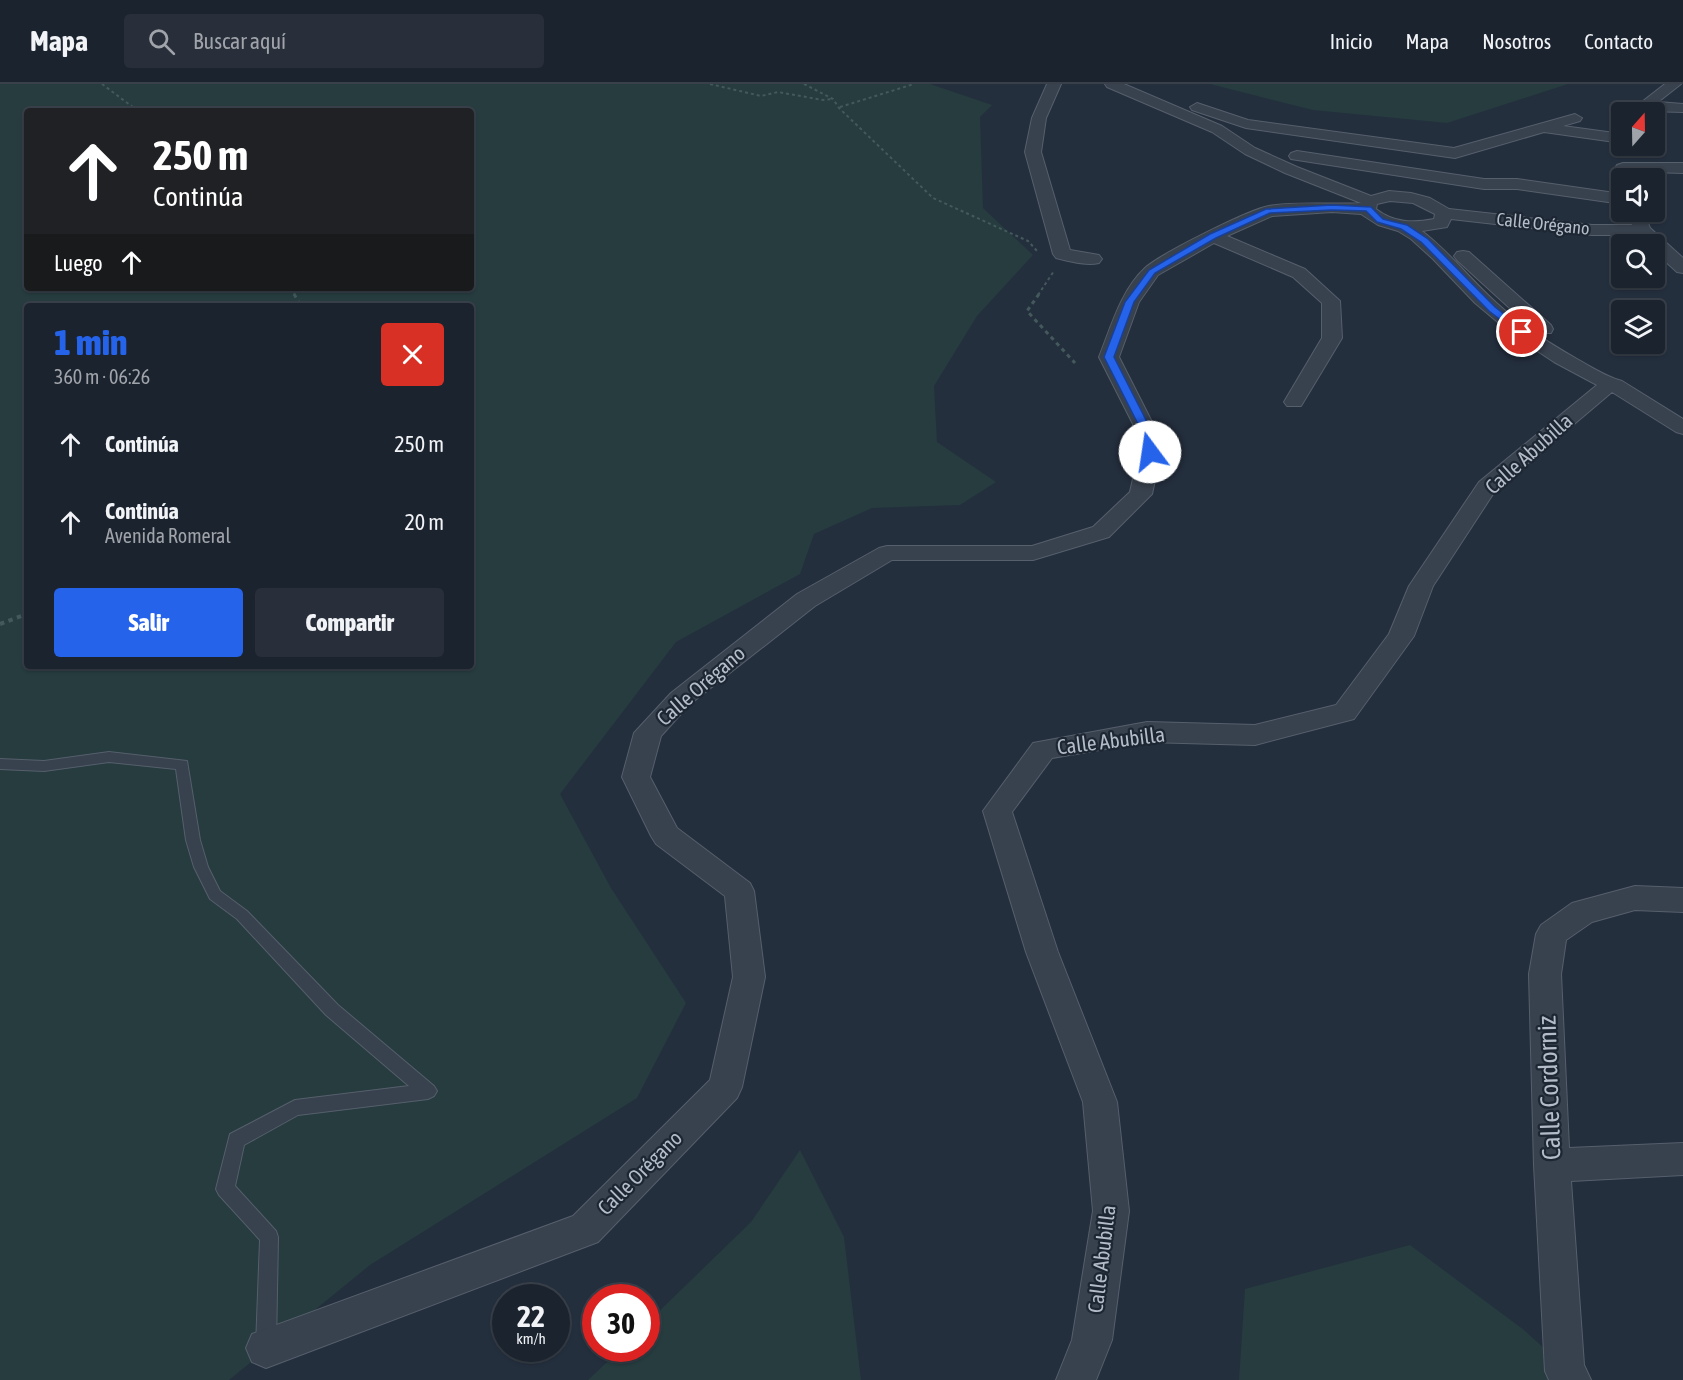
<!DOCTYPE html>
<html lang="es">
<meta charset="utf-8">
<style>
body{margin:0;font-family:"Asap Condensed",sans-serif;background:#282f3a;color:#f1f3f6;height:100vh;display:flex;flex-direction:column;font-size:22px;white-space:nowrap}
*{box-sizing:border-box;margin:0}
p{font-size:20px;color:#a0a4aa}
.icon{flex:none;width:33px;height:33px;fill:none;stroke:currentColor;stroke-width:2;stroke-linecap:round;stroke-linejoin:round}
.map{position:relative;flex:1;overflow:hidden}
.sheet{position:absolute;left:24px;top:219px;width:450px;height:366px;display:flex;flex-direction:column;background:#1b232e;border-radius:6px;box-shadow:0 2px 4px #0004,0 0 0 2px #39404a}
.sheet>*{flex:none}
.hud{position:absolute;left:24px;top:24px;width:450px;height:183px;border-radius:6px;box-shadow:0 2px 4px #0004,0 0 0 2px #39404a;background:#202124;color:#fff;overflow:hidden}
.needle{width:39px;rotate:20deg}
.controls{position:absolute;left:1611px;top:18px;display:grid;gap:12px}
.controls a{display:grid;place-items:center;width:54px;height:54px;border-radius:6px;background:#1b232e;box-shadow:0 2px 4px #0004,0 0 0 2px #39404a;font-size:30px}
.speed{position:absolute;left:492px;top:1200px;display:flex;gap:12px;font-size:30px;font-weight:700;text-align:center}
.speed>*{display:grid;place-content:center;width:78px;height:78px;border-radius:50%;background:#1b232e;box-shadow:0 2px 4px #0004,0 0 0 2px #39404a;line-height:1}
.speed small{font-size:15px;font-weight:400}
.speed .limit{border:9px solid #d22;background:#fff;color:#111}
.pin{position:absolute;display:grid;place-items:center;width:51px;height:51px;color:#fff;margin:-26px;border:3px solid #fff;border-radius:50%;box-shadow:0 2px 6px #0007}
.me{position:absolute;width:66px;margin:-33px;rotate:346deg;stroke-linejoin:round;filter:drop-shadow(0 0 4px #0008)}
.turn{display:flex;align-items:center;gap:21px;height:126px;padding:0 30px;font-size:27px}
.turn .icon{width:78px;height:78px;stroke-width:2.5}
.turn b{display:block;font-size:42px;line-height:51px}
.then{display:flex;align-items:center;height:57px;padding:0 30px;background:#0003;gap:12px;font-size:22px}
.round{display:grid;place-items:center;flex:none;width:63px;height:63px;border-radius:6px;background:#282f3a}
.head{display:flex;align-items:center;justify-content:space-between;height:102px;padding:0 30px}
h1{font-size:36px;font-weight:800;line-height:45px;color:#2563eb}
.action{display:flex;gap:12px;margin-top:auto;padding:12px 30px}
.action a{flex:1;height:69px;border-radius:6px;background:#2563eb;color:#fff;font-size:24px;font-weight:800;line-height:69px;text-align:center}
.action a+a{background:#282f3a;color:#f1f3f6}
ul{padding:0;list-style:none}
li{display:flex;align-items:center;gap:18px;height:78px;padding:0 30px}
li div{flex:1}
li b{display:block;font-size:22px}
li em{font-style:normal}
header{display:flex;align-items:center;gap:36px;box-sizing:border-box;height:84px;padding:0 30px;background:#1b232e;border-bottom:2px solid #39404a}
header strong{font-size:28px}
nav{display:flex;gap:33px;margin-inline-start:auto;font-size:21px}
.search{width:420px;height:54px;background:#282f3a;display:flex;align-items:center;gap:15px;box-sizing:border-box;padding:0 21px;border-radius:6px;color:#a0a4aa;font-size:22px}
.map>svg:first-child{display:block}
</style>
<header>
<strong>Mapa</strong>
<div class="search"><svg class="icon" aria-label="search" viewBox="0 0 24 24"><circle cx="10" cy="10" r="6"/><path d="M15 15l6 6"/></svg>Buscar aquí</div>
<nav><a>Inicio</a><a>Mapa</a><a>Nosotros</a><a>Contacto</a></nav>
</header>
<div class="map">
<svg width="1683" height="1296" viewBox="0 0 1683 1296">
<rect width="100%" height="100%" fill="#242f3e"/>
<path fill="#263c3f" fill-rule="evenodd" d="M0 0H930L992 21 980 33 983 124 1033 171 977 232 934 302 937 358 996 398 960 421 872 424 814 450 800 490 676 558 560 710 611 804 686 919 637 1014 370 1181 229 1296H0ZM27 27H471V204H27ZM27 222H471V582H27Z
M1210 0H1568L1447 39 1313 26Z
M800 1066 844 1153 861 1296H588L621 1265 646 1264 647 1239 751 1138Z
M1410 1161 1524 1246 1579 1296H1239L1245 1205Z"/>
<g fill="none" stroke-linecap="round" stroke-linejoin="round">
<g stroke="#565f6c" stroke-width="2">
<path id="lane" d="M109 668 187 677 200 756 208 783 220 807 247 827 338 921 434 1002 437 1007 434 1012 428 1015 298 1031 244 1061 235 1102 276 1147 278 1153 276 1262 273 1269 266 1272 259 1269 256 1262 260 1156 219 1111 216 1105 230 1050 295 1016 409 1002 326 931 237 835 210 815 194 783 186 756 176 685 109 678 44 687 0 685V675L44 677Z"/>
</g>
<g stroke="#565f6c" stroke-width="2">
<path id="street" d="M1047 0H1061L1046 34 1041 68 1070 166 1099 171 1102 175 1099 179C1086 182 1069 177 1056 174L1053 170 1025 68 1032 34Z
M1105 0H1124L1222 42 1255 64 1297 83 1371 112 1389 107 1411 109 1430 114 1449 125 1592 141H1632L1630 128H1644L1650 144 1683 174V189L1677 188 1654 167V160H1648L1638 151H1592L1451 135 1447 143 1422 147C1447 166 1466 190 1488 211 1514 237 1545 257 1577 275 1591 283 1607 293 1622 297L1683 335V350L1676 348 1612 308 1495 407 1433 502 1414 552 1354 635 1255 661 1147 658 1052 674 1012 728 1058 868 1117 1018 1129 1127 1112 1256 1096 1296H1056L1072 1256 1093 1127 1083 1018 1026 868 983 727 1033 659 1147 638 1255 641 1336 621 1389 550 1409 502 1479 398 1597 301 1554 278 1512 250 1475 219 1433 175 1411 155 1398 147 1378 141 1361 130 1332 128 1272 132 1227 152 1305 185 1340 217 1342 254 1301 322H1287L1284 318 1322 254V219L1293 193 1214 159 1158 191 1139 218 1119 273 1153 340 1161 368 1152 410 1109 453 1033 476H892L815 522 689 621 661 652 650 693 677 744 750 799 754 807 765 893 742 1003 737 1014 598 1158 266 1284 252 1278 246 1264 252 1250 573 1132 710 996 733 893 725 812 656 760 651 752 622 693 634 649 671 609 797 510 879 464 887 462H1032L1093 443 1130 408 1139 368 1133 340 1099 273C1111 243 1121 206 1145 184 1160 170 1250 125 1269 122 1299 117 1331 121 1361 119L1285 89 1245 70 1212 48 1107 3ZM1390 117 1413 119 1435 130 1434 135C1413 139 1394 139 1376 125L1377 120Z
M1665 0H1681L1658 18 1683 20V28L1647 27 1629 28Z
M1197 19 1248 36 1454 64 1575 30 1582 34 1580 37 1563 42 1622 50V59L1544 48 1455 74 1246 44 1192 26 1190 23Z
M1297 67 1484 95H1517L1622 110V120L1517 105H1484L1291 75 1289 72 1291 69Z
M1623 79H1683V89L1617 87 1615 84 1617 81Z
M1463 167 1469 168 1551 241 1553 245 1551 249H1537L1457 176 1454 172 1457 168Z
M1635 802 1683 804V828L1635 826 1592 838 1566 856 1561 890 1569 1064 1683 1059V1091L1571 1097 1584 1281 1591 1296H1549L1545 1287 1534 1081 1529 890 1536 850 1541 841 1572 819Z"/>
</g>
<path stroke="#44595c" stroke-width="2" stroke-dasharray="3 3" stroke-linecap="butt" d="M102 0 138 27
M710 0 761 12 778 8 823 16 832 15
M804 0 833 15 839 24 933 114 1028 157 1038 168
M840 23 914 0
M291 204 295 211
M1038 211 1054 187"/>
<path stroke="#44595c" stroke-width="3" stroke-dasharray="4 4" stroke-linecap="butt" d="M294 210 301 222
M1039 210 1027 227 1075 279"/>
<path stroke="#44595c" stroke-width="4" stroke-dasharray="4.5 4.5" stroke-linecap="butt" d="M0 540 27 530"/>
<use href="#lane" fill="#38414e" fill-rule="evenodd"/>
<use href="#street" fill="#38414e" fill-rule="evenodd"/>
</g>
<path fill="#2563eb" stroke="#184099" stroke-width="1.5" d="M1332 121 1371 123 1383 135 1407 141 1428 155 1495 223 1527 248 1519 250 1489 227 1421 158 1401 145 1377 138 1366 127 1332 126 1270 129 1216 154 1155 189 1134 218 1114 273 1148 340 1155 368 1150 371 1146 370 1138 340 1104 273 1125 218 1149 186 1210 150 1266 125Z"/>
<g text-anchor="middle" stroke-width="4.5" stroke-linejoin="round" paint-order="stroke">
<g font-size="18" fill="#b4bcc9" stroke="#1d2633">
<text transform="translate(1543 140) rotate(6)" y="6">Calle Orégano</text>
</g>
<g font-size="21" fill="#b4bcc9" stroke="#1d2633">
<text transform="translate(1529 370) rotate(-42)" y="7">Calle Abubilla</text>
<text transform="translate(701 602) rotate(-41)" y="7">Calle Orégano</text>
<text transform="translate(1111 657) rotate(-7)" y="7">Calle Abubilla</text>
<text transform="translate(640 1089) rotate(-45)" y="7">Calle Orégano</text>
<text transform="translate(1102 1175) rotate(-83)" y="7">Calle Abubilla</text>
</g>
<g font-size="26" fill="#b4bcc9" stroke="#1d2633">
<text transform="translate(1549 1004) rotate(-92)" y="9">Calle Cordorniz</text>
</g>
</g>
</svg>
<div class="controls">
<a><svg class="needle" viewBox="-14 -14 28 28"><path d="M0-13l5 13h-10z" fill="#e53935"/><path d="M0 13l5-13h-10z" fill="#a0a4aa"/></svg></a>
<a><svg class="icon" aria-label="sound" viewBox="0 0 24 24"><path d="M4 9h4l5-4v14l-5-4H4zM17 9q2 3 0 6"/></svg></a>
<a><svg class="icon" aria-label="search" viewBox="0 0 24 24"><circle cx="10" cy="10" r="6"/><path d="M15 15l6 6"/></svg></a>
<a><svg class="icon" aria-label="layers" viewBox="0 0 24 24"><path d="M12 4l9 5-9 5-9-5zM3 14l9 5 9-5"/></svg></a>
</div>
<div class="speed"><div>22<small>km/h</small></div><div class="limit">30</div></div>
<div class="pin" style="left:1522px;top:248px;background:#d93025"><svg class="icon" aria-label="arrive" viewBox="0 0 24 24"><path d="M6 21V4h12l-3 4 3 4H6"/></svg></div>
<svg class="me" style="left:1150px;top:368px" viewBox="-20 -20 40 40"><circle r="19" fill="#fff"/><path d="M0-13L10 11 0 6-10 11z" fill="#2563eb"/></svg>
<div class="hud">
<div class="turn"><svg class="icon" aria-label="ahead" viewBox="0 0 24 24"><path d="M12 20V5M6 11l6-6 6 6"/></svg><div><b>250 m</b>Continúa</div></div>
<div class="then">Luego<svg class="icon" aria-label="ahead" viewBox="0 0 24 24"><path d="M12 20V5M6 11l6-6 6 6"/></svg></div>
</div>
<section class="sheet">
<div class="head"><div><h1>1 min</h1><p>360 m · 06:26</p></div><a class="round" style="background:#d93025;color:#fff"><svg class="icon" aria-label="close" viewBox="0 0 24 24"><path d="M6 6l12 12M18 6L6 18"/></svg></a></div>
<ul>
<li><svg class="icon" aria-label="ahead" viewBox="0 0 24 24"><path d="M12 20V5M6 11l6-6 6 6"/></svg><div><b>Continúa</b></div><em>250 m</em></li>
<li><svg class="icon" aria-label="ahead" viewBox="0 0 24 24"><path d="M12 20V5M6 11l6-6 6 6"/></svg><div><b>Continúa</b><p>Avenida Romeral</p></div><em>20 m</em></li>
</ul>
<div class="action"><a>Salir</a><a>Compartir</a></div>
</section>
</div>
